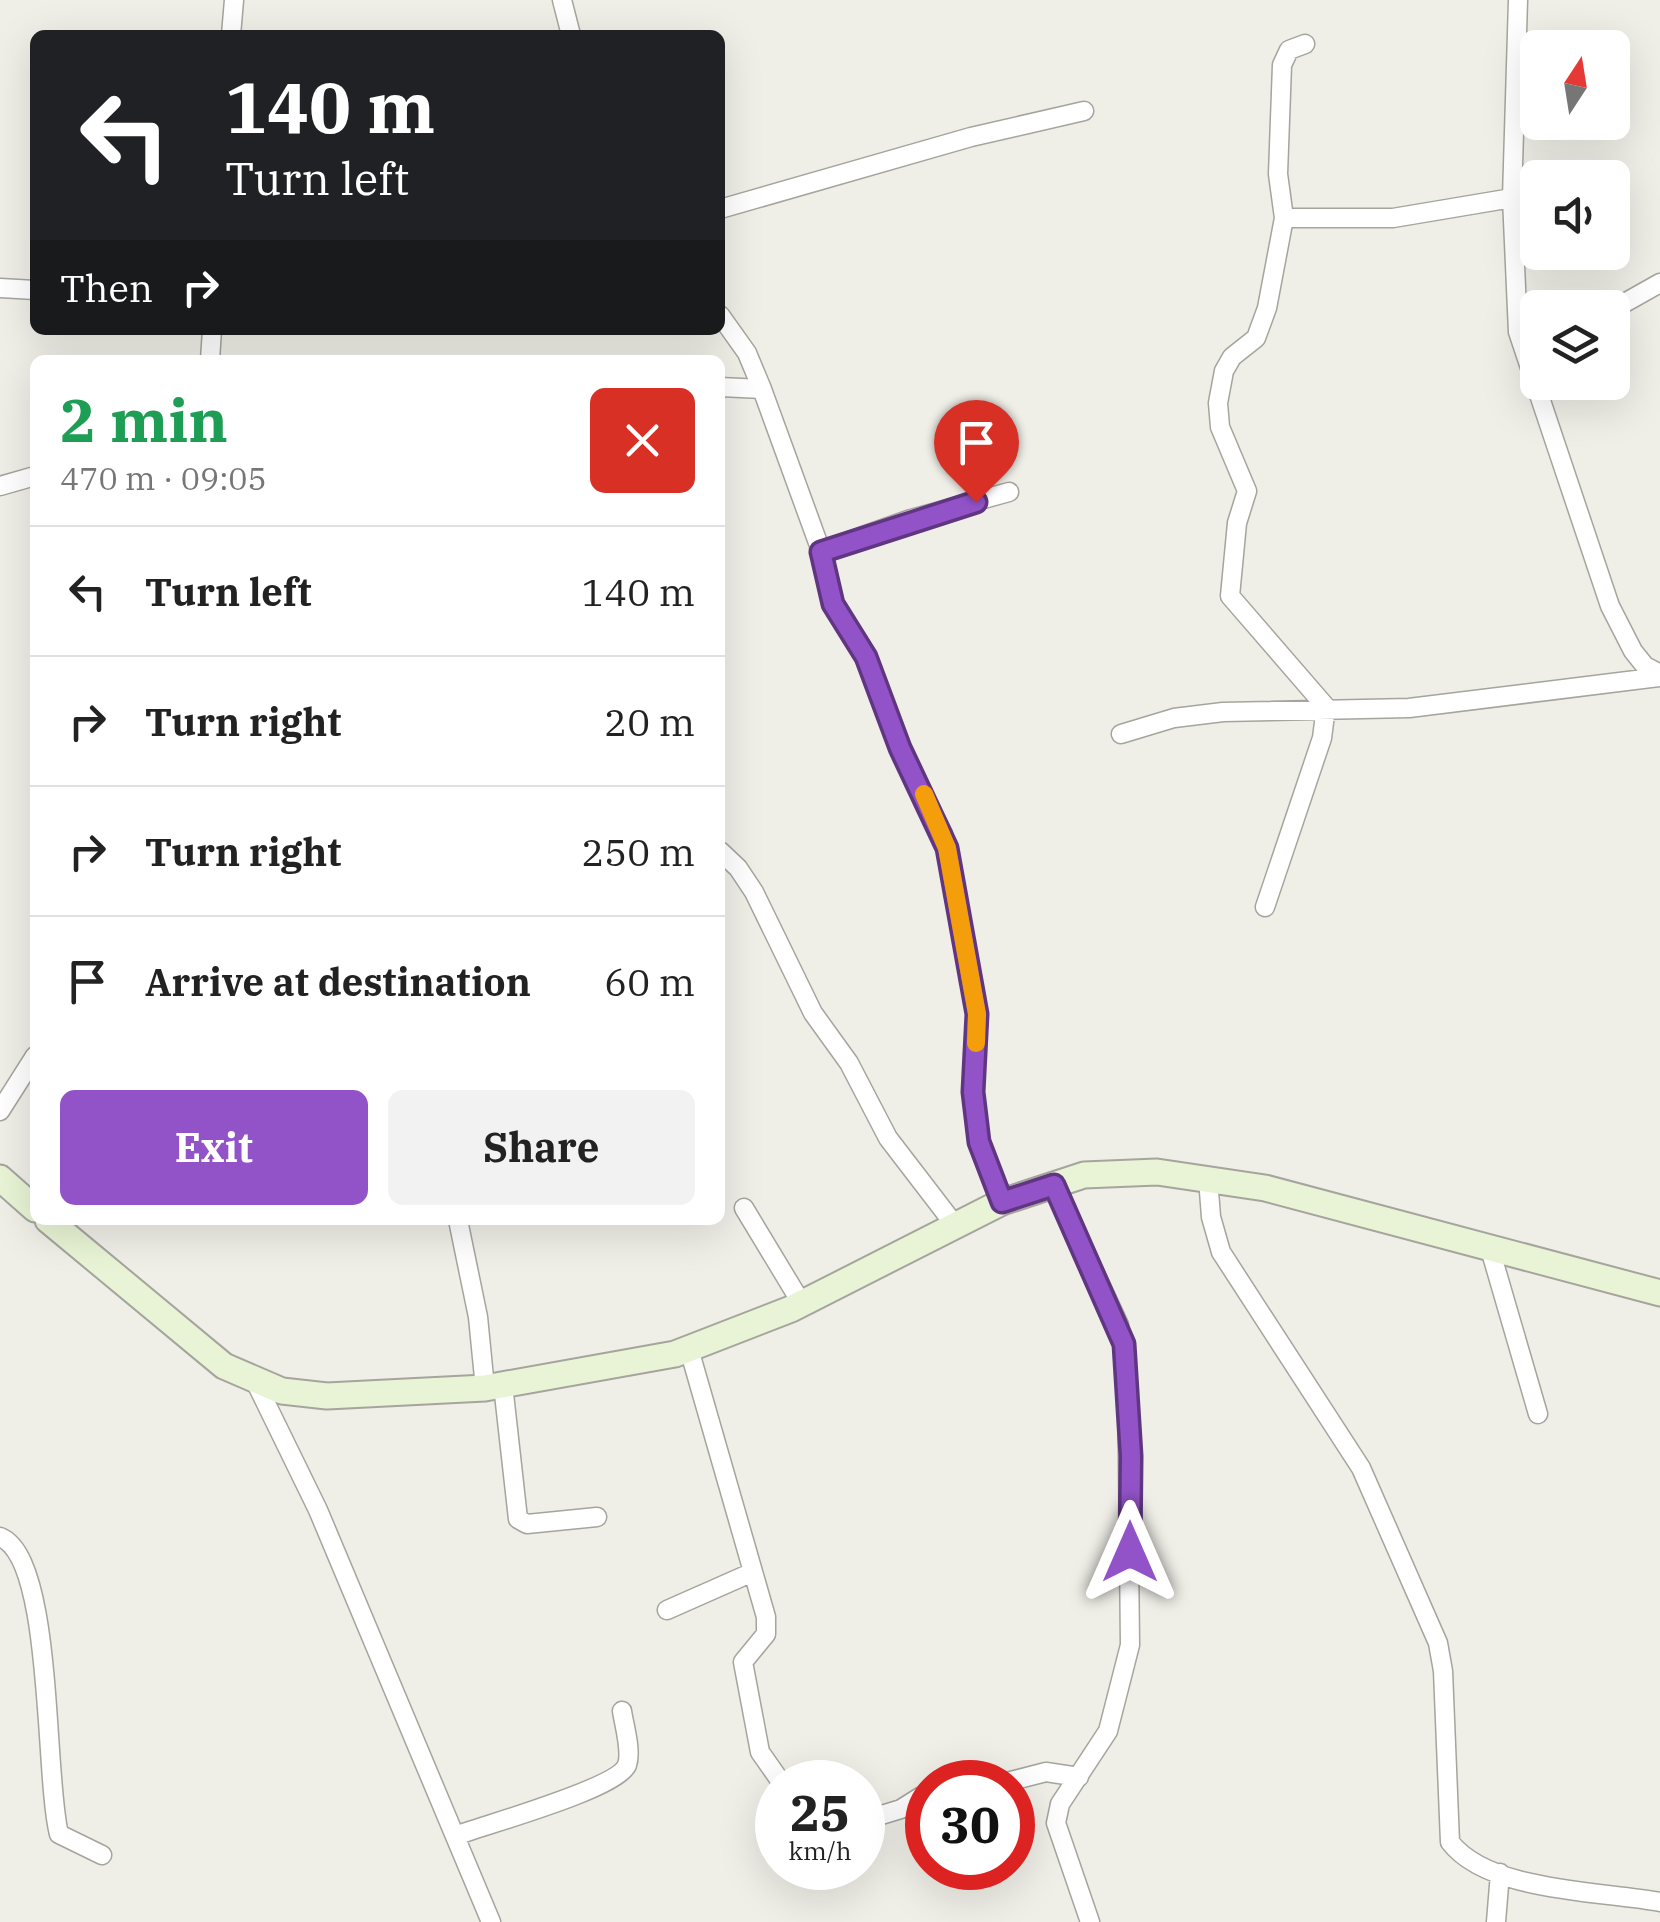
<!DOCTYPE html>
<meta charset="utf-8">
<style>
body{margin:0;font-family:"IBM Plex Serif",serif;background:#f2f2f2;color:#222;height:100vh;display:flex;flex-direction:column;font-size:38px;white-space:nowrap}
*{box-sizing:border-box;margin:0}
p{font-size:32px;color:#767676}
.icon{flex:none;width:55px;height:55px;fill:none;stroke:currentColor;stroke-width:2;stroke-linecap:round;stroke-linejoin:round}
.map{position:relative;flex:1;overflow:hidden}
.side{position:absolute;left:30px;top:355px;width:695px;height:870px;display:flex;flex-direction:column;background:#fff;border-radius:15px;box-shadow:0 10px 40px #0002}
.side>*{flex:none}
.guide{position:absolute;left:30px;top:30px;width:695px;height:305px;border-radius:15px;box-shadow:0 10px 40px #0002;background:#202124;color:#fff;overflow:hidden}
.needle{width:65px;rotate:12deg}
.buttons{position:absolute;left:1520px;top:30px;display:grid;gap:20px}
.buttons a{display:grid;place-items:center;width:110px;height:110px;border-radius:15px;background:#fff;box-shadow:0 10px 40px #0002;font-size:50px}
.speed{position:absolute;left:755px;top:1760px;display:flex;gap:20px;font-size:50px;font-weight:700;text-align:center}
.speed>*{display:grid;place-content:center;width:130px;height:130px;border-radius:50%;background:#fff;box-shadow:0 10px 40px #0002;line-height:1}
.speed small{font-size:25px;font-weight:400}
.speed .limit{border:15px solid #d22;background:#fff;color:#111}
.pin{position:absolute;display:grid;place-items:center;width:85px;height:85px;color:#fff;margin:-102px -42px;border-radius:50% 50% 50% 0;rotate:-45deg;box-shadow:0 0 10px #0007}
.pin .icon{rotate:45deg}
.me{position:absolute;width:110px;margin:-55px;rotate:0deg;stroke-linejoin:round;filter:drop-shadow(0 0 8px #0008)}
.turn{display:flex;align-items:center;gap:35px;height:210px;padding:0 30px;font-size:45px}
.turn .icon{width:130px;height:130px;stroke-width:2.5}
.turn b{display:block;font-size:70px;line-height:85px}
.then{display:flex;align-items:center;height:95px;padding:0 30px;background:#0003;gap:20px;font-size:38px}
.round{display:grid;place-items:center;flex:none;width:105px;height:105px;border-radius:15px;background:#f2f2f2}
.summary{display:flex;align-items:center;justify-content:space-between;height:170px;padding:0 30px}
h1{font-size:60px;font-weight:700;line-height:75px;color:#1e9e55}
.primary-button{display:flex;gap:20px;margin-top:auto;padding:20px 30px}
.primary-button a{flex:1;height:115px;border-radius:15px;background:#9353c8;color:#fff;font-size:40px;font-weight:700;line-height:115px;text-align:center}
.primary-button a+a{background:#f2f2f2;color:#222}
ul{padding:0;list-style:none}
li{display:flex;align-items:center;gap:30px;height:130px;padding:0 30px;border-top:2px solid #e0e0e0}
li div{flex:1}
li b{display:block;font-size:38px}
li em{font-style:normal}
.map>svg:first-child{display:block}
</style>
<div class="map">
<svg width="1660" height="1922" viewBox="0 0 1660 1922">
<rect width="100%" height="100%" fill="#efeee7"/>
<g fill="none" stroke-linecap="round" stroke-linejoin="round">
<g stroke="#a5a49d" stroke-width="21">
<path id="street" d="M562 0 571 35
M1518 0 1512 198 1518 332 1610 606 1633 651 1645 666 1660 674
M231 35 234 0
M720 209 971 137 1084 111
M1284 218H1393L1512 198
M0 288 35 290
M1612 310 1660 283
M720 315 747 353 762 389 821 551 833 604 866 657 900 748 943 834 977 1014 973 1091 979 1142 1002 1202
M210 360 212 330
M720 387 762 389
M0 486 35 476
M821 551 911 519 1009 492
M1121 734 1174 718 1223 712 1409 708 1660 677
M720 851 738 868 754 892 813 1013 849 1063 888 1138 954 1224
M1265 907 1322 738 1326 707 1230 596 1237 523 1247 491 1220 427 1218 403 1224 371 1232 357 1256 338 1267 308 1284 218 1278 174 1282 65 1289 50 1305 44
M0 1111 35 1056
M1208 1178 1211 1217 1221 1252 1361 1468 1438 1643 1443 1671 1450 1842C1488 1892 1602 1891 1660 1902
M1054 1185 1119 1325 1127 1370 1130 1645 1108 1731 1060 1804 1056 1823 1090 1922
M744 1208 802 1304
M458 1220 478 1317 485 1388
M1490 1249 1538 1414
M689 1349 766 1617V1634L743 1662 760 1752 781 1782
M256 1383 318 1510 491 1922
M503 1385 518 1519 527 1524 597 1517
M0 1537C54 1558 44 1776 59 1834L102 1855
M667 1610 753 1572
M941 1782 959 1779 994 1782
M1007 1782 1046 1772 1079 1777
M862 1821 901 1809 928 1792
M455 1836C484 1825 617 1789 627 1765 632 1751 624 1725 622 1711
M1496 1922 1500 1873"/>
</g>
<g stroke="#a5a49d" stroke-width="29">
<path id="secondary" d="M0 1178 35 1209
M48 1220 224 1366 282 1391 327 1396 485 1388 675 1354 791 1309 1002 1202 1084 1175 1157 1172 1265 1188 1660 1293"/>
</g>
<use href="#street" stroke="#fff" stroke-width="18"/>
<use href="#secondary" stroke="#e8f4d5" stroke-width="25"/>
</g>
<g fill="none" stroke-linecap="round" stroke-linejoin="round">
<g stroke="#603682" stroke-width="25">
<path id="route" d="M976 502 821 552 833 604 866 657 900 748 947 848 977 1014 973 1092 979 1142 1002 1202 1054 1185 1124 1344 1131 1456 1130 1552"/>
</g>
<use href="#route" stroke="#9353c8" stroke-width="18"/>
<path stroke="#f59e0b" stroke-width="18" d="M924 794 947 848 977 1014 976 1043"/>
</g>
</svg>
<div class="buttons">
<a><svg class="needle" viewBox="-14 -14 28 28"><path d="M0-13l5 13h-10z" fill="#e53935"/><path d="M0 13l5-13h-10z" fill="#767676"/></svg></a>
<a><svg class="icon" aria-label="sound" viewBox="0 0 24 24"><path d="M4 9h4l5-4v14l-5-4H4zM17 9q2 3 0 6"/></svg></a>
<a><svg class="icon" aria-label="layers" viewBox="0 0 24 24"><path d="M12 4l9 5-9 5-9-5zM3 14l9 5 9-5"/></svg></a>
</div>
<div class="speed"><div>25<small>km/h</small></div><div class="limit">30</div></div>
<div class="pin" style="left:976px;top:502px;background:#d93025"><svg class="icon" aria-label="arrive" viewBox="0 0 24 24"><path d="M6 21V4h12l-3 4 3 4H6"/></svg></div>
<svg class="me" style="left:1130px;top:1552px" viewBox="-20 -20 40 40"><path d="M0-17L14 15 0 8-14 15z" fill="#9353c8" stroke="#fff" stroke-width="4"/></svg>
<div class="guide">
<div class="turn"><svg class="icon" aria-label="left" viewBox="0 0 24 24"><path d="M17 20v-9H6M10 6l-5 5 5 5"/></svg><div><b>140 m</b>Turn left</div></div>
<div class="then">Then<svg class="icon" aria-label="right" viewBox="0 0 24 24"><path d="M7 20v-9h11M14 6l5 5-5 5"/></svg></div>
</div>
<section class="side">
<div class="summary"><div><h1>2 min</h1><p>470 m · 09:05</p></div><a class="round" style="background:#d93025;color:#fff"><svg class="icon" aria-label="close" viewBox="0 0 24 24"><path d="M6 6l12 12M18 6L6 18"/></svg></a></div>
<ul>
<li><svg class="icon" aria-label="left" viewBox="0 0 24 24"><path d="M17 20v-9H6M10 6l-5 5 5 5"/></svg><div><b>Turn left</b></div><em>140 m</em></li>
<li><svg class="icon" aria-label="right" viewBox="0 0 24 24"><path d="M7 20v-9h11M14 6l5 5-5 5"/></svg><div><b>Turn right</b></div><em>20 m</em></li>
<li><svg class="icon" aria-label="right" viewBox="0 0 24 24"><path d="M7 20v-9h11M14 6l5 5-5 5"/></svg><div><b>Turn right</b></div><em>250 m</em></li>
<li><svg class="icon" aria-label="arrive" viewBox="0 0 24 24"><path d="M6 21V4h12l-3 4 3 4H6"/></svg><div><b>Arrive at destination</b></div><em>60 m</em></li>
</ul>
<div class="primary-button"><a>Exit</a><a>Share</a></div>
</section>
</div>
